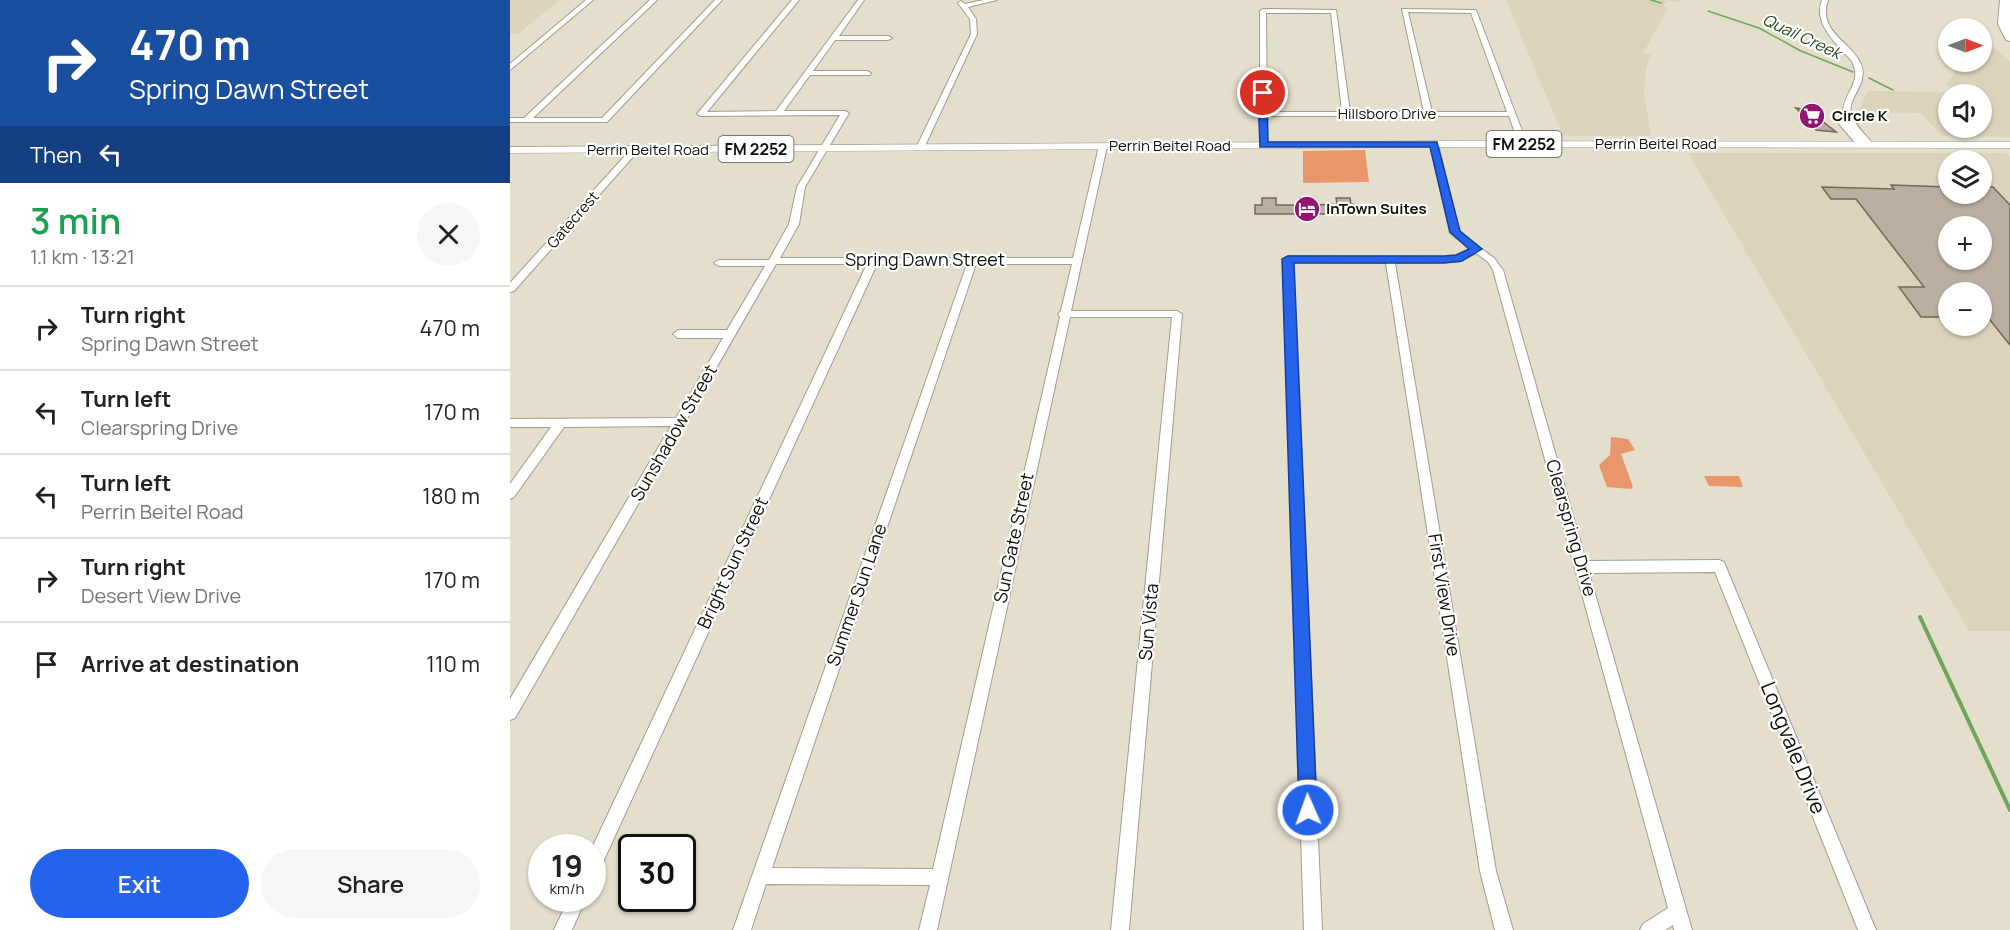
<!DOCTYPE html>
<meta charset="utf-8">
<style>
body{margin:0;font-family:Manrope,sans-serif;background:#f6f6f6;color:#222;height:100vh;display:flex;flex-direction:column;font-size:22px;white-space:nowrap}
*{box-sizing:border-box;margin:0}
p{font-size:20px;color:#767676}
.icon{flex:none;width:33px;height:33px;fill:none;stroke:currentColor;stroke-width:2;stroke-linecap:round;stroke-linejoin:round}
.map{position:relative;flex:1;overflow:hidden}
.sheet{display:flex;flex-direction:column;background:#fff;width:510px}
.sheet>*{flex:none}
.top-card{background:#1a4fa0;color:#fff;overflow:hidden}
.needle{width:39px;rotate:90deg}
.controls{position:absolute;left:1428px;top:18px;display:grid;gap:12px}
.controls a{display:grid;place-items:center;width:54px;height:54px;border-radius:50%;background:#fff;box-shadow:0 2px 4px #0004;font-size:30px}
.speed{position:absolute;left:18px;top:834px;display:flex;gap:12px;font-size:30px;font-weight:700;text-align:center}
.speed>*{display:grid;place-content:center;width:78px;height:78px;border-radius:50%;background:#fff;box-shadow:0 2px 4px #0004;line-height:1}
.speed small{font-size:15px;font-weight:400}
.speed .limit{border:3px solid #111;border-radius:9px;background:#fff;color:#111}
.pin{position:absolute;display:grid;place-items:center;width:51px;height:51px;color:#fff;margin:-26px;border:3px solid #fff;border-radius:50%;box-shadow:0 2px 6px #0007}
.me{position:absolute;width:66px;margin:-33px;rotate:358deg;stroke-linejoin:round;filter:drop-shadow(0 0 4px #0008)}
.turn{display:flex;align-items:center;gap:21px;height:126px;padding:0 30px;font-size:27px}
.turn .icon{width:78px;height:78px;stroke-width:2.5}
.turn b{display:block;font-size:42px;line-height:51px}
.then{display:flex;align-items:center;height:57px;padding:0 30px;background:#0003;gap:12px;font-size:22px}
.round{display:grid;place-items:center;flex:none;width:63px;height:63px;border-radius:32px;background:#f6f6f6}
.summary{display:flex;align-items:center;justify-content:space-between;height:102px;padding:0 30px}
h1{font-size:36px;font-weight:600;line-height:45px;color:#1e9e55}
.action{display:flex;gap:12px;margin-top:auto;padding:12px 30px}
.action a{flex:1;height:69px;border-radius:36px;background:#2563eb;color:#fff;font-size:24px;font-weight:600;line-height:69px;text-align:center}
.action a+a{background:#f6f6f6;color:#222}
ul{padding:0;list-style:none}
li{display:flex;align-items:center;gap:18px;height:84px;padding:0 30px;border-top:2px solid #e0e0e0}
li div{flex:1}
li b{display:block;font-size:22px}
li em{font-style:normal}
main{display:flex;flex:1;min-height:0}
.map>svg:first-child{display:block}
</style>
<main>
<section class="sheet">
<div class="top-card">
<div class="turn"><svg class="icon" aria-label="right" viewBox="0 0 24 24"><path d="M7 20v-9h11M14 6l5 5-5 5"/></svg><div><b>470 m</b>Spring Dawn Street</div></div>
<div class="then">Then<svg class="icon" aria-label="left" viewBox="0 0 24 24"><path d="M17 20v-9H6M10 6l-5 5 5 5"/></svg></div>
</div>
<div class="summary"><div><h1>3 min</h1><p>1.1 km · 13:21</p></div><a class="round"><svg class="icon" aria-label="close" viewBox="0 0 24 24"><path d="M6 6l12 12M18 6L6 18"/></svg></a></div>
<ul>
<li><svg class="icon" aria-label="right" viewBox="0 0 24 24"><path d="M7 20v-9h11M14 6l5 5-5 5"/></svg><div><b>Turn right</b><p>Spring Dawn Street</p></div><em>470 m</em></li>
<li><svg class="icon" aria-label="left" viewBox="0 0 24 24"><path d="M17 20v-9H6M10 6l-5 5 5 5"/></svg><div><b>Turn left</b><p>Clearspring Drive</p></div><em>170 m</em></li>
<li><svg class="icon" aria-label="left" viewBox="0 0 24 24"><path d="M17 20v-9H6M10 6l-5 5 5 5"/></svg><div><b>Turn left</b><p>Perrin Beitel Road</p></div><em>180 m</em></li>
<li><svg class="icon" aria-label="right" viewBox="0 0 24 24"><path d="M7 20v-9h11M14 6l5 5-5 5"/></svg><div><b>Turn right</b><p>Desert View Drive</p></div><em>170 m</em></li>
<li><svg class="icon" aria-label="arrive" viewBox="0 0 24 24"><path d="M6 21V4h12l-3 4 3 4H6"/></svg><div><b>Arrive at destination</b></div><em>110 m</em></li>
</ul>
<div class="action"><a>Exit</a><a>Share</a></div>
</section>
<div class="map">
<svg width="1500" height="930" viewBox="0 0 1500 930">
<rect width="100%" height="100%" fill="#e4decc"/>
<path fill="#dbd4bb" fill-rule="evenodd" d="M0 0H50L8 34H0Z
M996 0H1170L1168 2 1157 1 1154 6 1158 9 1133 53 1141 54 1136 70 1134 93 1141 136H1053Z
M1474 40 1500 61V137L1433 136 1410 113 1348 112 1358 91 1444 92 1436 84 1453 62H1472ZM1472 94V128H1438V94Z
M1178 153H1496L1500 157V631H1459ZM1438 160H1472V194H1438ZM1438 226H1472V260H1438ZM1438 292H1472V326H1438Z"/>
<path fill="#e7976b" d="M855 150 859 182 793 183V151Z
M1101 437 1118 439 1125 450 1111 454 1123 487 1121 489 1097 487 1089 465 1100 455Z
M1194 476H1229L1233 487 1199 486Z"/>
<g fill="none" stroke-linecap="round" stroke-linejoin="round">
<path stroke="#6ea65d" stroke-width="1.5" d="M1141 0 1151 3
M1198 11 1249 28 1291 51 1343 72
M1359 78 1383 90"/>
<path stroke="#6ea65d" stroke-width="4" d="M1410 617 1500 810"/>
</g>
<path fill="#bbafa1" stroke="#74685b" stroke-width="1.5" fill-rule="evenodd" d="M1286 108 1310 112 1311 120 1326 132 1306 130 1302 119 1295 117Z
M1381 185 1438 187V194H1472V187H1483L1500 205V345L1472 310V292H1438V317H1411L1389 287H1414L1346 199H1321L1312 187 1384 189ZM1438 226H1472V260H1438Z
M752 198H766V205H790V198H803L804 205 827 204 826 198H840L841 204 849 205 850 214H804V216H792V214H745V205H752Z"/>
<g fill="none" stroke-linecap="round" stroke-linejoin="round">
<g stroke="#a29d8c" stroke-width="2">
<path id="minor" d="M76 0H83L0 70V64Z
M140 0H147L23 118H92L205 0H212L97 122H0V118H14Z
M282 0H289L197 112 266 111 348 0H354L329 36H378L382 38 378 40H325L303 71H357L361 73 360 75H300L274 111H335L339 113 295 187 289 224 270 258H563L589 146 593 144 597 146 561 311H667L672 314 619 930H601L662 317H560L427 930H409L420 885 256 884 241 930H223L457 264H367L88 873 82 875V848L357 264H266L5 718 0 720V699L161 426 54 427 4 497 0 499V484L41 427H0V419L166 418 213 338H168L163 334 168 330H217L255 266H209L204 263 209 260H259L279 224 287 187 330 115 191 116 187 114ZM466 264H562L551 311 548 314 550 317 423 869 262 868Z
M474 0H487L458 7 466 19 467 34 414 148 407 150 406 148 461 34 460 19 448 3 451 1 455 4Z
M1312 0H1318C1307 32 1341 41 1351 64 1359 84 1337 98 1341 113 1344 125 1356 135 1363 144L1362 146H1348L1329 124V116L1333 113C1332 96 1352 82 1343 64 1342 60 1337 56 1334 53 1321 38 1304 21 1312 0Z
M753 9 826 10 840 112H914L892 9 966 10 1017 144 1013 146 1009 144 999 116H757V145L750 147V11ZM898 12 961 13 997 112H922ZM756 13H821L832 112H757Z
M921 142 928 144 949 232 984 258 993 270 1076 561 1209 560 1214 562 1366 930H1348L1205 572 1079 573 1182 930H1164L1163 925 1155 930H1130L1133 924 1158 908 983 270 978 262 966 253 948 262 885 263 986 871 1003 930H985L970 871 876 263 783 262 812 930H794L773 259 778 256 934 257 946 256 960 249 940 233 920 144Z
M122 148 129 150 4 291 0 292V283Z
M59 898H76L62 930H44Z"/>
</g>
<g stroke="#a29d8c" stroke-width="1">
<path id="major" d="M943 141 1500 142V148L943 147 0 153V147Z"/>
</g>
<g stroke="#a29d8c" stroke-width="2">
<path id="highway" d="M1490 0H1500V41L1496 40 1488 24Z"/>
</g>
<use href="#minor" fill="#fff" fill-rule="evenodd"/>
<use href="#major" fill="#fff" fill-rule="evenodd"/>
<use href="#highway" fill="#fff" fill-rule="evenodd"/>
</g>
<path fill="#2563eb" stroke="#184099" stroke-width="1.5" d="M753 91 757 93 758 142H927L950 231 972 249 952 261 934 263H784L807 810 805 817 798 819 792 817 789 810 772 259 778 256H934L946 255 959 249 940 232 920 147H750L748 93Z"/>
<defs>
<g id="supermarket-disc" transform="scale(1.35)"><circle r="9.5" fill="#921571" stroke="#fff"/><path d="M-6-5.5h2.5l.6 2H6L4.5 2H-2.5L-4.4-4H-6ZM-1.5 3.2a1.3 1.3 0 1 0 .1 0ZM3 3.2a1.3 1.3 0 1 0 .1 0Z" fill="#fff"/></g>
<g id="hotel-disc" transform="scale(1.35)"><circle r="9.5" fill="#921571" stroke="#fff"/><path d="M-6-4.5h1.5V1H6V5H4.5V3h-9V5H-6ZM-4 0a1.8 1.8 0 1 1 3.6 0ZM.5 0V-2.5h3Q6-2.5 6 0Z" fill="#fff"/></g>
</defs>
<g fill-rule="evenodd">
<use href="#supermarket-disc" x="1302" y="116"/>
<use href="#hotel-disc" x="797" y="209"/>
</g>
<g text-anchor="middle" stroke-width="4.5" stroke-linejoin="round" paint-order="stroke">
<g font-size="15" fill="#100f09" stroke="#fff">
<text x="877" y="119">Hillsboro Drive</text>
<text x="1146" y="149">Perrin Beitel Road</text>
<text x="660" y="151">Perrin Beitel Road</text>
<text x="138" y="155">Perrin Beitel Road</text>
<text transform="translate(63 220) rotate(-49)" y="5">Gatecrest</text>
</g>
<g font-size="15" font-weight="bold" fill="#100f09" stroke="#fff" text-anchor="start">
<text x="1322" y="121">Circle K</text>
<text x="816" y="214">InTown Suites</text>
</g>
<g font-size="16" font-style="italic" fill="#244a18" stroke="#fff">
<text transform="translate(1292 36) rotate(25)" y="6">Quail Creek</text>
</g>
<g fill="#fff" stroke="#585753" stroke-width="1.5">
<rect x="976.5" y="131" width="75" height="26" rx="4.5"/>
<rect x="208.5" y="136" width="75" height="26" rx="4.5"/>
</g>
<g font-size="16" font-weight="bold" fill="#100f09">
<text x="1014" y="150">FM 2252</text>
<text x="246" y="155">FM 2252</text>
</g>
<g font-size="18" fill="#100f09" stroke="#fff">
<text x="415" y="266">Spring Dawn Street</text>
<text transform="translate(164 433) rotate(-60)" y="6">Sunshadow Street</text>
<text transform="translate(1061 528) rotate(74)" y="6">Clearspring Drive</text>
<text transform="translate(504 538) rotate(-78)" y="6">Sun Gate Street</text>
<text transform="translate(223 563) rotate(-65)" y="6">Bright Sun Street</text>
<text transform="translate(347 595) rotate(-71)" y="6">Summer Sun Lane</text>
<text transform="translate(934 595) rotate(81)" y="6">First View Drive</text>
<text transform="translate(639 622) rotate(-85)" y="6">Sun Vista</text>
</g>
<g font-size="21" fill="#100f09" stroke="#fff">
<text transform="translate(1283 748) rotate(68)" y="7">Longvale Drive</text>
</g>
</g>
</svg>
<div class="controls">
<a><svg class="needle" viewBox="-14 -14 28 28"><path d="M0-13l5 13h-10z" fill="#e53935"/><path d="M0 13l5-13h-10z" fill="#767676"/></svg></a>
<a><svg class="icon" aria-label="sound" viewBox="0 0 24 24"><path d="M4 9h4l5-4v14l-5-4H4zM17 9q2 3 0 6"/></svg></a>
<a><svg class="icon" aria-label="layers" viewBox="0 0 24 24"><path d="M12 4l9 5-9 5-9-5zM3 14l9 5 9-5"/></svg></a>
<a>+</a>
<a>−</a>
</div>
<div class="speed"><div>19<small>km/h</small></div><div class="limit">30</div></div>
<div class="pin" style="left:753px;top:93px;background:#d93025"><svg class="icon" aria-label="arrive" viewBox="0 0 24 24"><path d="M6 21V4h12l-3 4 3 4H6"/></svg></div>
<svg class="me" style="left:798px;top:810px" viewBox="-20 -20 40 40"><circle r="17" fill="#2563eb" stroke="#fff" stroke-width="3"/><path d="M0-11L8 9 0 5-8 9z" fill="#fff"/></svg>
</div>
</main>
